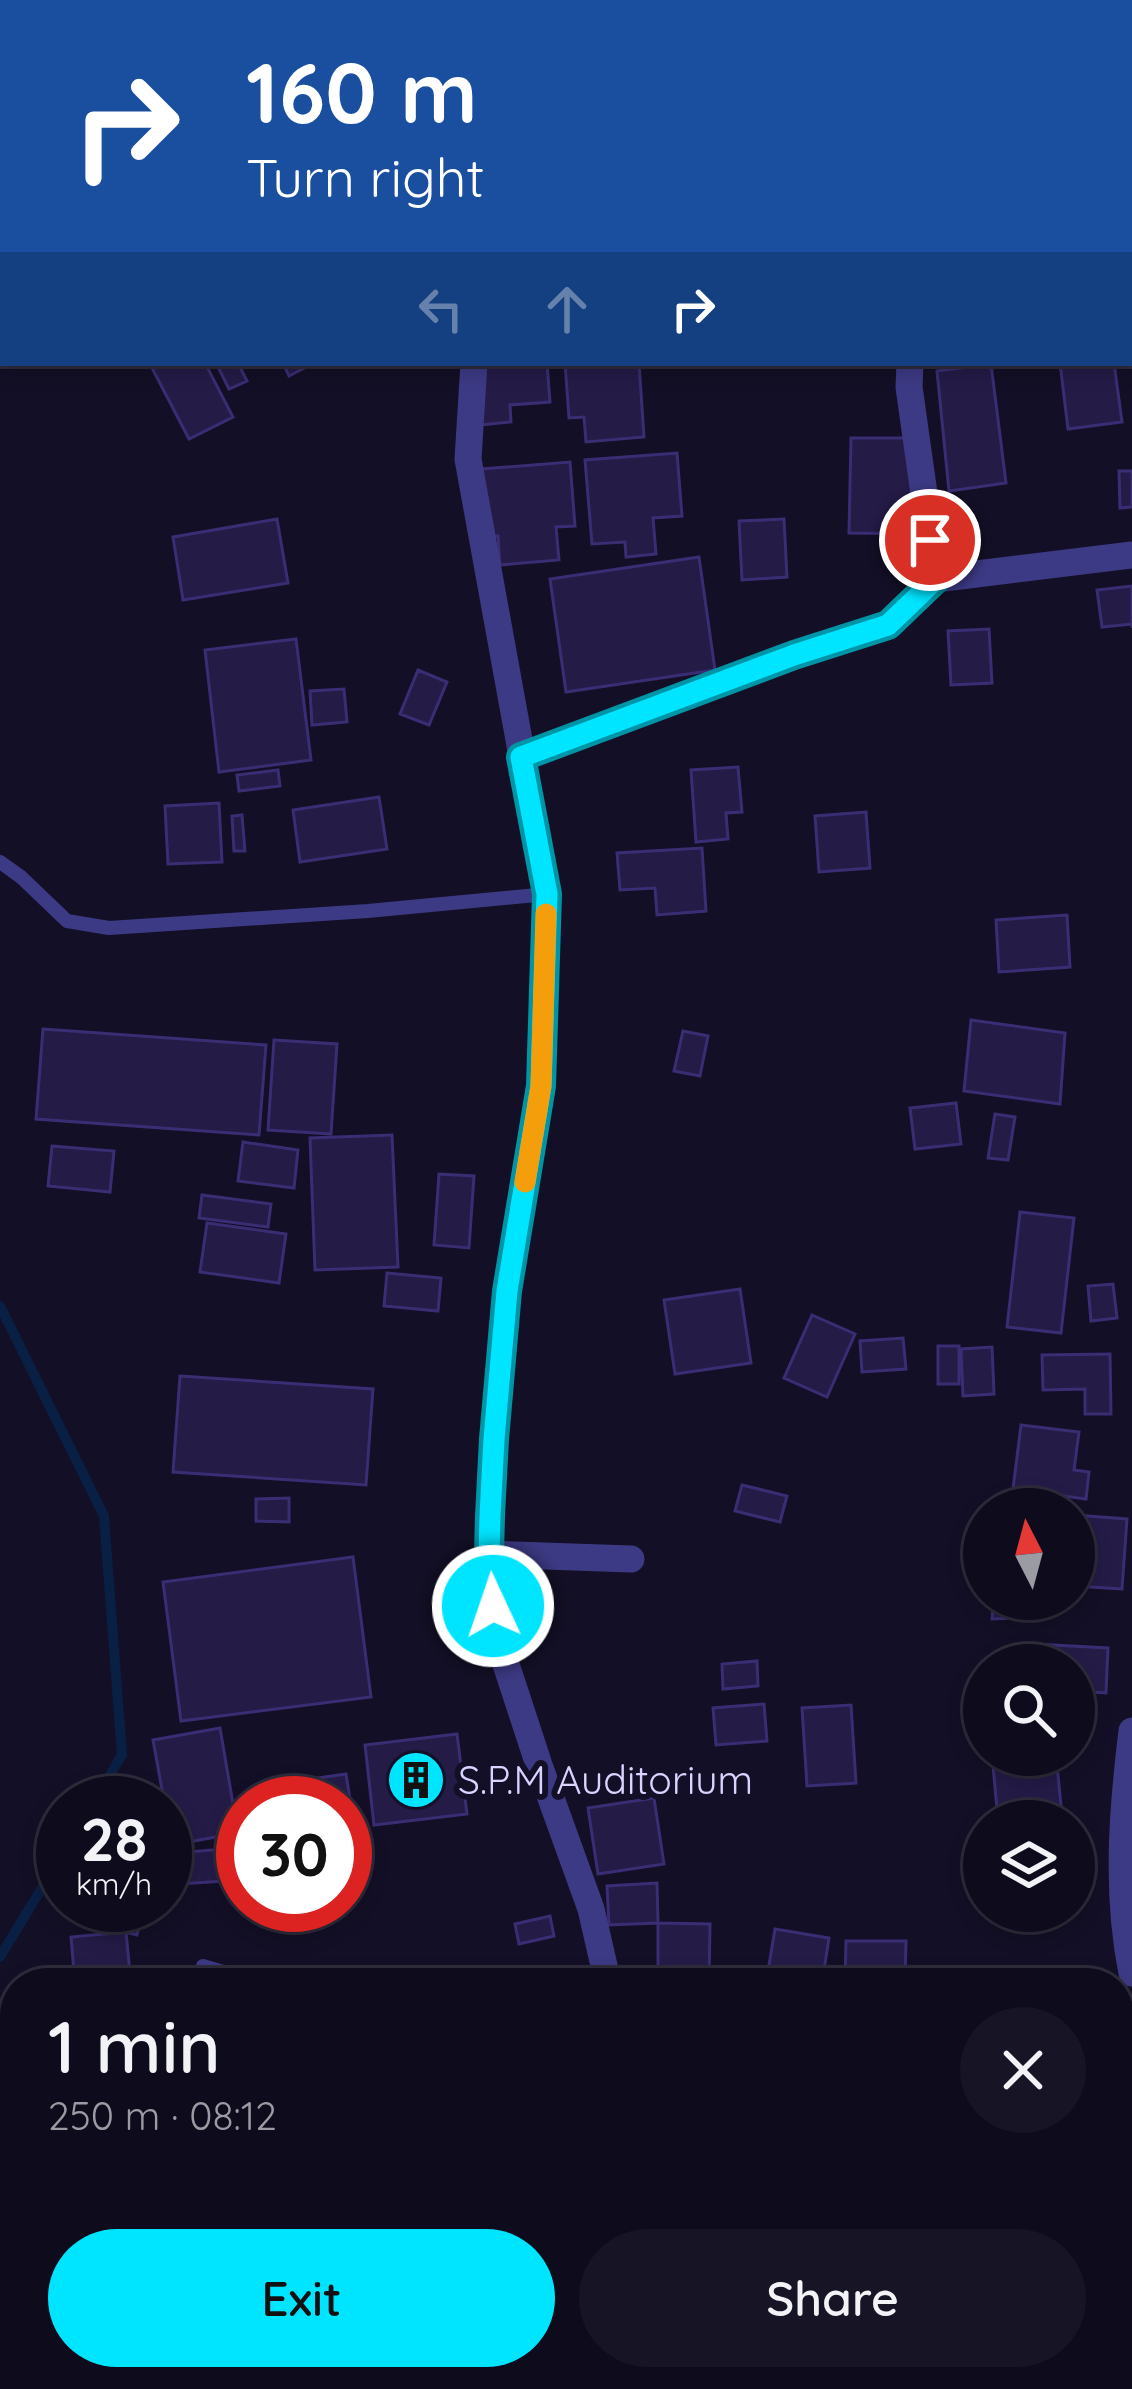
<!DOCTYPE html>
<meta charset="utf-8">
<style>
body{margin:0;font-family:Quicksand,sans-serif;background:#171425;color:#f1f3f6;height:100vh;display:flex;flex-direction:column;font-size:45px;white-space:nowrap}
*{box-sizing:border-box;margin:0}
p{font-size:39px;color:#9b9ba3}
.icon{flex:none;width:66px;height:66px;fill:none;stroke:currentColor;stroke-width:2;stroke-linecap:round;stroke-linejoin:round}
.map{position:relative;flex:1;overflow:hidden}
.sheet{position:absolute;left:0px;top:1968px;width:1134px;height:423px;display:flex;flex-direction:column;background:#0e0b1c;border-radius:48px 48px 0 0;box-shadow:0 6px 18px #0003,0 0 0 3px #2e2b3b}
.sheet>*{flex:none}
.guide{position:absolute;left:0px;top:0px;width:1134px;height:366px;box-shadow:0 6px 18px #0003,0 0 0 3px #2e2b3b;background:#1a4fa0;color:#fff;overflow:hidden}
.needle{width:78px;rotate:354deg}
.buttons{position:absolute;left:963px;top:1488px;display:grid;gap:24px}
.buttons a{display:grid;place-items:center;width:132px;height:132px;border-radius:50%;background:#0e0b1c;box-shadow:0 6px 18px #0003,0 0 0 3px #2e2b3b;font-size:60px}
.speed{position:absolute;left:36px;top:1776px;display:flex;gap:24px;font-size:60px;font-weight:700;text-align:center}
.speed>*{display:grid;place-content:center;width:156px;height:156px;border-radius:50%;background:#0e0b1c;box-shadow:0 6px 18px #0003,0 0 0 3px #2e2b3b;line-height:1}
.speed small{font-size:30px;font-weight:400}
.speed .limit{border:18px solid #d22;background:#fff;color:#111}
.pin{position:absolute;display:grid;place-items:center;width:102px;height:102px;color:#fff;margin:-51px;border:6px solid #fff;border-radius:50%;box-shadow:0 3px 12px #0007}
.me{position:absolute;width:132px;margin:-66px;rotate:357deg;stroke-linejoin:round;filter:drop-shadow(0 0 9px #0008)}
.turn{display:flex;align-items:center;gap:42px;height:252px;padding:0 48px;font-size:54px}
.turn .icon{width:156px;height:156px;stroke-width:2.5}
.turn b{display:block;font-size:84px;line-height:102px}
.lanes{display:flex;align-items:center;height:114px;padding:0 48px;background:#0003;justify-content:center;gap:60px;direction:ltr}
.lanes .off{opacity:.35}
.round{display:grid;place-items:center;flex:none;width:126px;height:126px;border-radius:63px;background:#171425}
.headline{display:flex;align-items:center;justify-content:space-between;height:204px;padding:0 48px}
h1{font-size:72px;font-weight:600;line-height:90px}
.cta{display:flex;gap:24px;margin-top:auto;padding:24px 48px}
.cta a{flex:1;height:138px;border-radius:72px;background:#00e5ff;color:#111;font-size:48px;font-weight:600;line-height:138px;text-align:center}
.cta a+a{background:#171425;color:#f1f3f6}
.map>svg:first-child{display:block}
</style>
<div class="map">
<svg width="1132" height="2389" viewBox="0 0 1132 2389">
<rect width="100%" height="100%" fill="#130f26"/>
<g fill="none" stroke-linecap="round" stroke-linejoin="round">
<path stroke="#0a1f44" stroke-width="10" d="M0 1306 104 1516 122 1755 93 1803
M0 1957 63 1853
M0 2039 15 2098
M85 2376 88 2389"/>
</g>
<path fill="#241b47" stroke="#3b2d73" stroke-width="3" d="M3 65V151L0 152V66Z
M163 363H205L233 417 189 439 152 368Z
M216 363H238L247 381 229 389Z
M283 363H314L289 376Z
M475 363H547L550 402 510 405 511 422 479 425Z
M565 363H639L644 437 586 442 584 417 569 418Z
M1060 363H1114L1122 422 1068 429Z
M991 364 1006 483 949 491 937 371Z
M851 438H921L919 534 849 533Z
M677 453 682 516 653 518 656 554 626 557 625 542 592 544 585 460Z
M570 462 575 526 556 527 559 560 500 565 498 536 488 537 482 469Z
M1119 471H1132V507L1120 508Z
M277 519 288 583 183 600 173 537Z
M784 519 787 577 742 580 739 521Z
M699 557 715 670 566 692 550 579Z
M1132 586V628V624L1102 627 1097 590Z
M989 629 992 683 951 685 948 631Z
M296 639 311 760 219 772 205 650Z
M418 670 447 682 429 725 400 714Z
M344 689 347 722 312 725 310 691Z
M738 767 742 812 726 813 728 839 696 842 691 770Z
M278 770 280 786 239 791 237 775Z
M379 797 387 849 300 862 293 810Z
M219 803 222 862 168 864 165 806Z
M866 812 870 868 819 872 815 816Z
M242 815 245 851H234L232 816Z
M702 848 706 911 657 915 655 888 620 890 617 853Z
M1067 915 1070 967 999 972 996 920Z
M971 1020 1065 1033 1060 1104 964 1091Z
M43 1029 266 1045 259 1135 36 1119Z
M683 1031 708 1036 700 1076 674 1071Z
M274 1040 337 1044 331 1134 268 1130Z
M956 1103 961 1144 915 1149 910 1108Z
M995 1114 1015 1117 1008 1160 988 1158Z
M392 1135 398 1267 315 1270 310 1138Z
M243 1142 298 1150 294 1188 238 1181Z
M52 1146 114 1151 110 1192 48 1186Z
M439 1174 474 1176 469 1248 434 1245Z
M202 1195 271 1204 268 1227 199 1218Z
M1020 1212 1074 1218 1061 1333 1007 1327Z
M207 1223 286 1234 279 1283 200 1272Z
M387 1273 441 1278 438 1311 384 1306Z
M1113 1284 1117 1318 1091 1321 1088 1286Z
M740 1289 751 1363 675 1374 664 1300Z
M812 1315 855 1334 827 1397 784 1378Z
M903 1338 906 1369 862 1372 860 1341Z
M938 1346H959V1384H938Z
M992 1347 994 1394 963 1396 961 1349Z
M1110 1354 1111 1414H1085V1389L1043 1390 1042 1355Z
M180 1376 373 1389 366 1485 173 1472Z
M1021 1425 1079 1432 1074 1470 1089 1472 1086 1499 1013 1489Z
M742 1485 787 1496 780 1522 735 1511Z
M289 1498V1522L256 1521V1499Z
M1074 1515 1127 1519 1122 1589 1074 1586Z
M353 1557 371 1697 181 1721 163 1582Z
M994 1599H1041L1040 1617 992 1619Z
M1034 1644 1108 1648 1106 1693 1074 1691V1665H1032Z
M757 1661 758 1686 723 1689 722 1664Z
M764 1704 767 1741 716 1745 713 1708Z
M851 1705 856 1783 807 1786 802 1708Z
M220 1728 238 1833 172 1845 153 1740Z
M457 1734 467 1814 374 1825 365 1745Z
M992 1755H1056L1062 1815 998 1820Z
M346 1774 356 1837 345 1838V1803H293L290 1782Z
M654 1798 664 1864 598 1874 588 1808Z
M1079 1824 1082 1905H1074V1825Z
M236 1848 239 1880 165 1885V1854Z
M657 1883 658 1923 609 1925 607 1886Z
M113 1905H144L137 1935 108 1928Z
M550 1916 554 1936 519 1944 515 1924Z
M658 1923 710 1924 709 1983H632V1967H658Z
M775 1929 829 1938 822 1983H766Z
M126 1932 131 1983H75L71 1937Z
M846 1941H906L905 1983H845Z
M1132 2263V2334L1119 2339V2268Z
M490 2376H551L553 2389H491Z
M625 2376H709L710 2389H626Z"/>
<g fill="none" stroke-linecap="round" stroke-linejoin="round">
<path stroke="#3d3a85" stroke-width="14" d="M0 862 21 877 67 921 109 928 368 911 547 894
M203 1966 240 1977 248 1983
M420 2376 424 2389"/>
<path stroke="#3d3a85" stroke-width="27" d="M137 0 140 3
M848 0 851 3
M503 3V0
M0 180 3 179
M1131 324 1132 325
M474 363 468 459 547 894 541 1086 507 1291 494 1439 489 1554 493 1606 499 1643 539 1765 591 1909 608 1983
M910 363 909 387 936 579
M521 757 794 655 888 625 936 579 1132 555
M489 1554 631 1559
M1132 1731C1122 1812 1116 1893 1132 1973
M602 2389 603 2376"/>
<path stroke="#c25bff" stroke-width="30" d="M1069 2389 1115 2376"/>
<path stroke="#ff4fa3" stroke-width="36" d="M1068 0 1070 3
M1131 70 1132 71"/>
</g>
<g fill="none" stroke-linecap="round" stroke-linejoin="round">
<g stroke="#0095a6" stroke-width="30">
<path id="route" d="M493 1606 489 1554 490 1516 494 1439 507 1291 541 1086 547 894 521 757 794 655 888 625 936 579 930 540"/>
</g>
<use href="#route" stroke="#00e5ff" stroke-width="21"/>
<path stroke="#f59e0b" stroke-width="21" d="M525 1182 541 1086 546 914"/>
</g>
<defs>
<g id="building-disc" transform="scale(3)"><circle r="9.5" fill="#00e5ff" stroke="#130f26"/><path d="M-4-6H4V6H1V3H-1V6H-4ZM-2.5-4.3h1.7v1.8h-1.7ZM.8-4.3h1.7v1.8H.8ZM-2.5-1h1.7V.8h-1.7ZM.8-1h1.7V.8H.8Z" fill="#111"/></g>
</defs>
<g fill-rule="evenodd">
<use href="#building-disc" x="416" y="1780"/>
</g>
<g text-anchor="middle" stroke-width="12" stroke-linejoin="round" paint-order="stroke">
<g font-size="39" fill="#d9d4ff" stroke="#130f26" text-anchor="start">
<text x="458" y="1794">S.P.M Auditorium</text>
</g>
</g>
</svg>
<div class="buttons">
<a><svg class="needle" viewBox="-14 -14 28 28"><path d="M0-13l5 13h-10z" fill="#e53935"/><path d="M0 13l5-13h-10z" fill="#9b9ba3"/></svg></a>
<a><svg class="icon" aria-label="search" viewBox="0 0 24 24"><circle cx="10" cy="10" r="6"/><path d="M15 15l6 6"/></svg></a>
<a><svg class="icon" aria-label="layers" viewBox="0 0 24 24"><path d="M12 4l9 5-9 5-9-5zM3 14l9 5 9-5"/></svg></a>
</div>
<div class="speed"><div>28<small>km/h</small></div><div class="limit">30</div></div>
<div class="pin" style="left:930px;top:540px;background:#d93025"><svg class="icon" aria-label="arrive" viewBox="0 0 24 24"><path d="M6 21V4h12l-3 4 3 4H6"/></svg></div>
<svg class="me" style="left:493px;top:1606px" viewBox="-20 -20 40 40"><circle r="17" fill="#00e5ff" stroke="#fff" stroke-width="3"/><path d="M0-11L8 9 0 5-8 9z" fill="#fff"/></svg>
<div class="guide">
<div class="turn"><svg class="icon" aria-label="right" viewBox="0 0 24 24"><path d="M7 20v-9h11M14 6l5 5-5 5"/></svg><div><b>160 m</b>Turn right</div></div>
<div class="lanes"><svg class="icon off" aria-label="left" viewBox="0 0 24 24"><path d="M17 20v-9H6M10 6l-5 5 5 5"/></svg><svg class="icon off" aria-label="ahead" viewBox="0 0 24 24"><path d="M12 20V5M6 11l6-6 6 6"/></svg><svg class="icon" aria-label="right" viewBox="0 0 24 24"><path d="M7 20v-9h11M14 6l5 5-5 5"/></svg></div>
</div>
<section class="sheet">
<div class="headline"><div><h1>1 min</h1><p>250 m · 08:12</p></div><a class="round"><svg class="icon" aria-label="close" viewBox="0 0 24 24"><path d="M6 6l12 12M18 6L6 18"/></svg></a></div>
<div class="cta"><a>Exit</a><a>Share</a></div>
</section>
</div>
